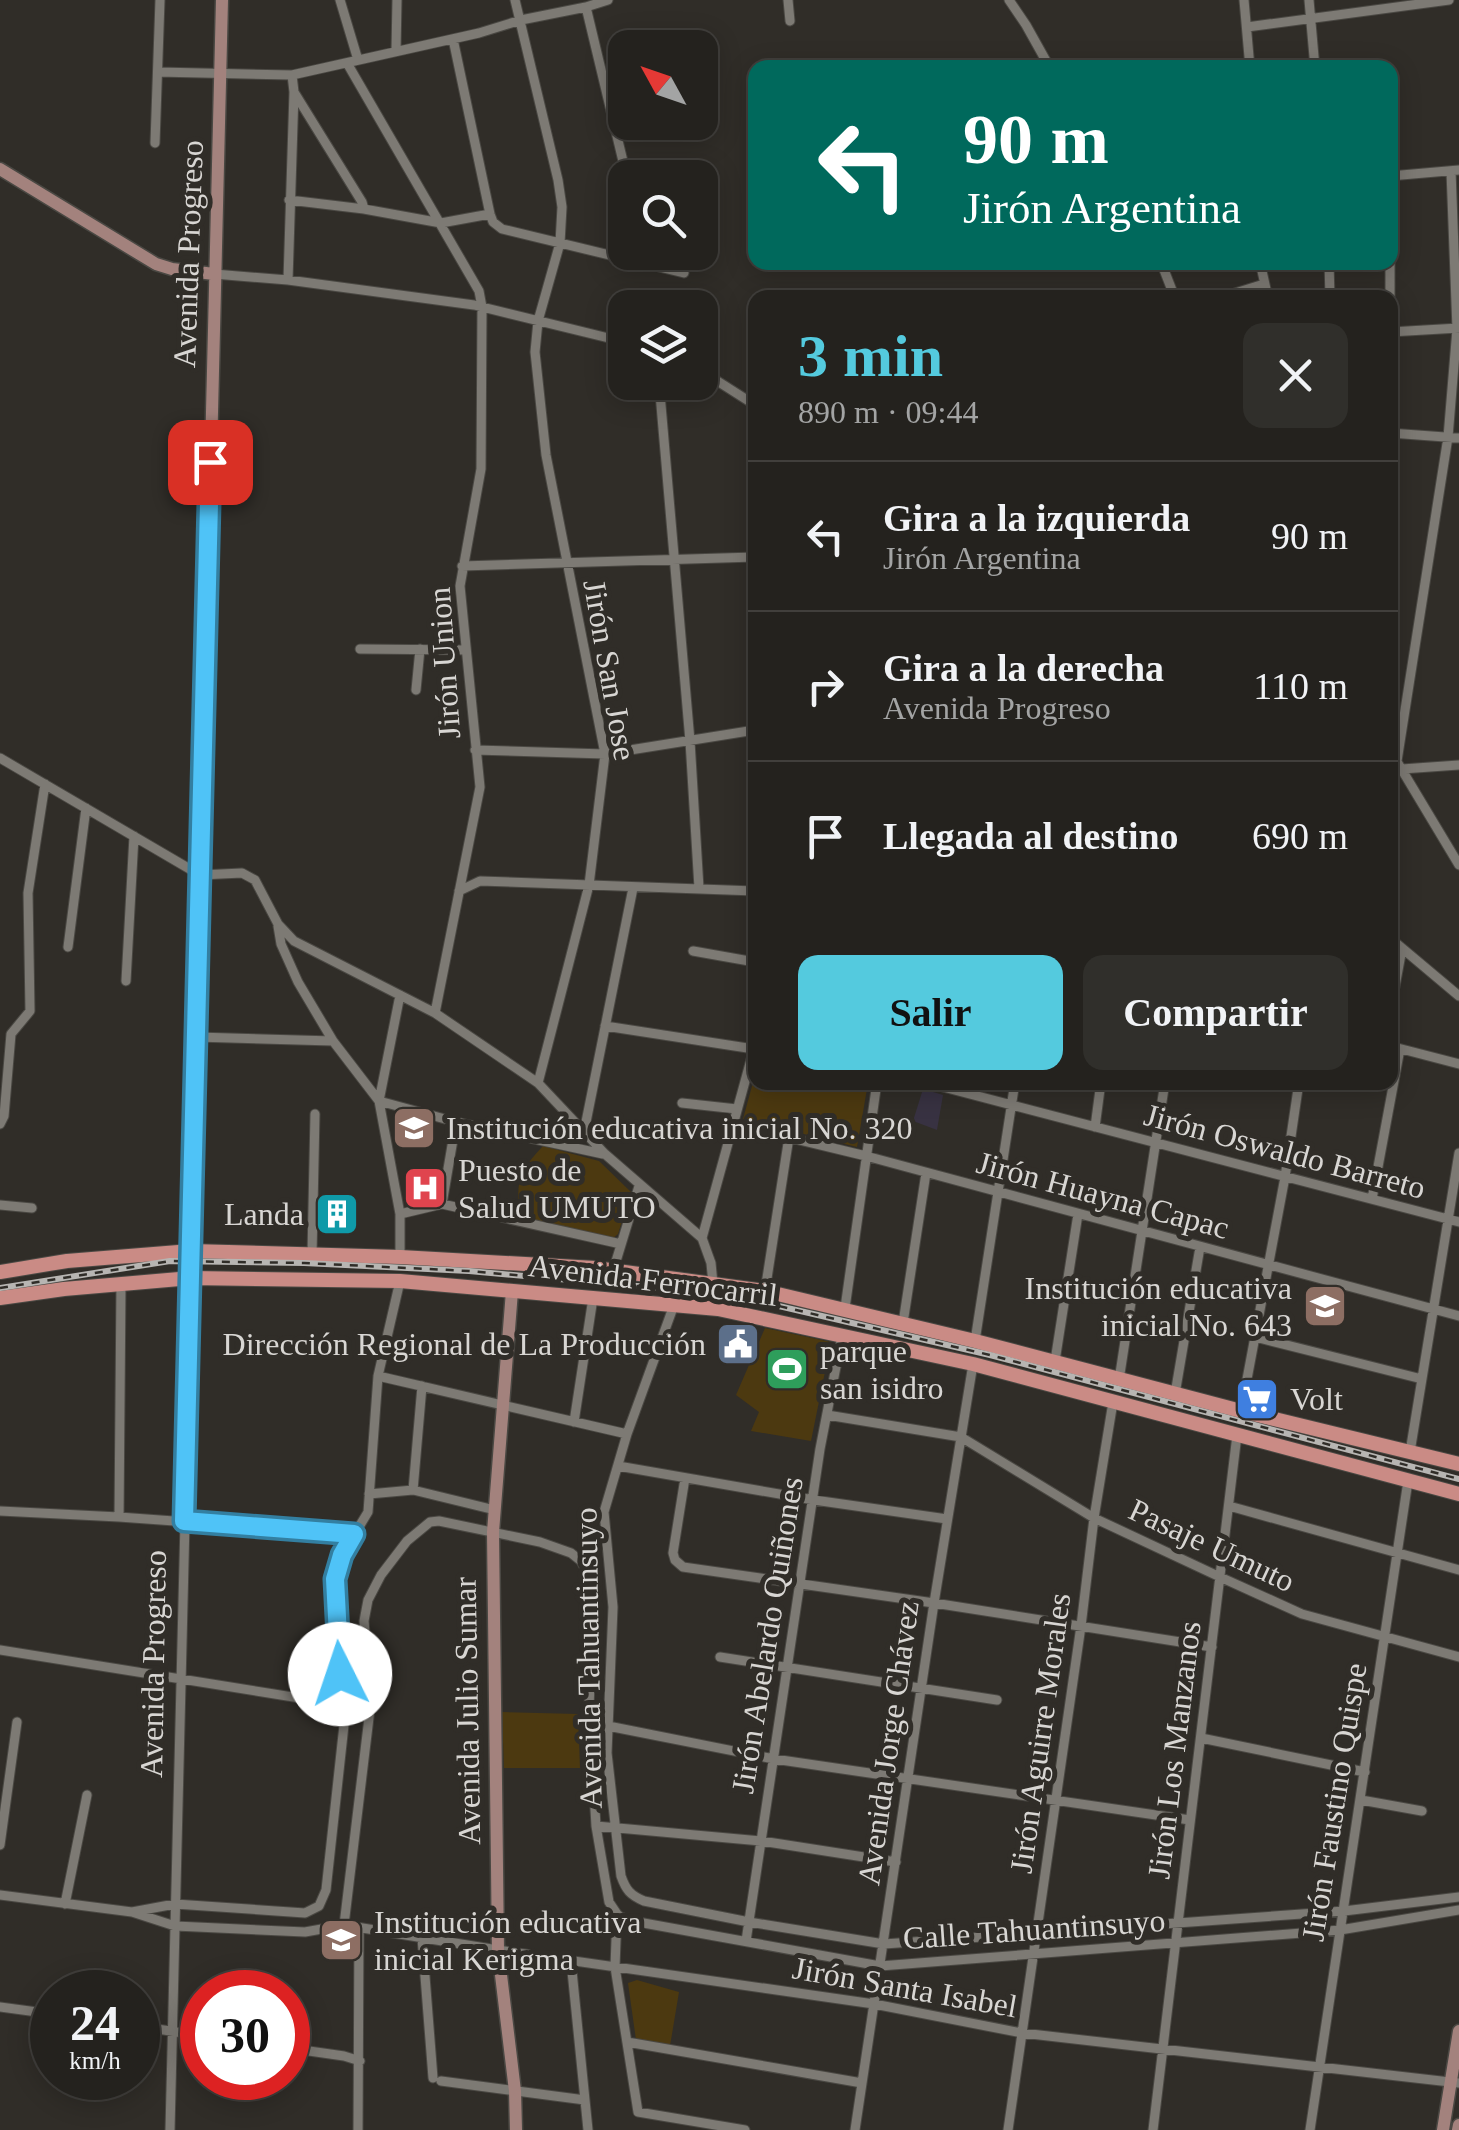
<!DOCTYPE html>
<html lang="es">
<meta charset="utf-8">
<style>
body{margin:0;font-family:Georgia,serif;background:#302f2b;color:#f1f3f6;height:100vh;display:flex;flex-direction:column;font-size:38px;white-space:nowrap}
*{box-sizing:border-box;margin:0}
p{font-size:32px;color:#a3a4a4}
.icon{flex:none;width:55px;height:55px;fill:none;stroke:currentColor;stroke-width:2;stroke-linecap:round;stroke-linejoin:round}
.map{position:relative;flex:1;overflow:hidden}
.sheet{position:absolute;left:748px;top:290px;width:650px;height:800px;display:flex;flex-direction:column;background:#24221e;border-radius:20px;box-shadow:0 5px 25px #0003,0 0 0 2px #413f3c}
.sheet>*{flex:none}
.guide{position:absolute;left:748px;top:60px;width:650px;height:210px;border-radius:20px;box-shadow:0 5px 25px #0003,0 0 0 2px #413f3c;background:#00695c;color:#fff;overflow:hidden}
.needle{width:65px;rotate:310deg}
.fabs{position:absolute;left:608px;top:30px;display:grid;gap:20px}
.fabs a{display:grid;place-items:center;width:110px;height:110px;border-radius:20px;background:#24221e;box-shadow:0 5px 25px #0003,0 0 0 2px #413f3c;font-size:50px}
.speed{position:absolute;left:30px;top:1970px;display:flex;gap:20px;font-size:50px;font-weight:700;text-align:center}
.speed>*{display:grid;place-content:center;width:130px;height:130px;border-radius:50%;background:#24221e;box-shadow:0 5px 25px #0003,0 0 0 2px #413f3c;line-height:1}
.speed small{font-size:25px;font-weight:400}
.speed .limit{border:15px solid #d22;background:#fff;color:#111}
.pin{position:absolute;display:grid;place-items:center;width:85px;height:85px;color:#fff;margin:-42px;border-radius:20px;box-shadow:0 5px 15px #0006}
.me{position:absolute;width:110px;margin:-55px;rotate:356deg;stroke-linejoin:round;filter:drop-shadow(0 0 8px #0008)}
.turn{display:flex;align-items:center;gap:35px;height:210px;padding:0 50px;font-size:45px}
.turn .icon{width:130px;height:130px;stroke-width:2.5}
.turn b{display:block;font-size:70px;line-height:85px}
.round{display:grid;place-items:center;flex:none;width:105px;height:105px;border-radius:20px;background:#302f2b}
.overview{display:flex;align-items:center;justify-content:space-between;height:170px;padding:0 50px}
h1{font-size:60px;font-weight:600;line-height:75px;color:#54cade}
.action{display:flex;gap:20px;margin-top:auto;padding:20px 50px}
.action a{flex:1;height:115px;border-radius:20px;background:#54cade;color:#111;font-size:40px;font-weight:600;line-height:115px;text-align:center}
.action a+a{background:#302f2b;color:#f1f3f6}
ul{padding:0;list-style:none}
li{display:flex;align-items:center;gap:30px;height:150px;padding:0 50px;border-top:2px solid #413f3c}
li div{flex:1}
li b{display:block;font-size:38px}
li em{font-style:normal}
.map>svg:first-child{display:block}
</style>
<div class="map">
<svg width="1459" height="2130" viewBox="0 0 1459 2130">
<rect width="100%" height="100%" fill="#302d28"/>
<path fill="#383242" d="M923 1089 943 1095 937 1130 913 1121Z"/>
<path fill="#4c3910" d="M755 1075V1082L868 1083 857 1147 743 1119Z
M543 1146 599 1161 631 1192 618 1234 612 1239 524 1224C513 1188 517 1173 543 1146Z
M765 1328 831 1342 811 1441 751 1431 759 1412 736 1395Z
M502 1712 578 1714 580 1768H504Z
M637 1980 679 1992 670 2046 636 2040 628 1983Z"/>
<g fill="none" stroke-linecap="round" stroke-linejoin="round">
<g stroke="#4a4843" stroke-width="11">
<path id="street" d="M340 0 358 60
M515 0 558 180 562 207 560 243 538 321 535 352 546 455 605 754 589 885 538 1083
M788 0 790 21
M1009 0 1026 25 1050 68
M1244 0 1250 68
M1309 0 1315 68
M586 7 627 178
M1247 27 1449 0
M453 39 490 214 493 222 502 229 684 273
M396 51 397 0
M347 63 479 291 482 307 481 469 460 586 480 787 435 1013
M158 72 292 75 479 33 521 20 586 7 608 0
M294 92 362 202 364 209
M155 143 160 0
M1390 176 1459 170
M289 200 364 209 441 223 490 214
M1390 222 1391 176
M1390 231V341
M1161 262 1175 298
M1260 262 1268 298
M1329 262 1330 298
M214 274 288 280 474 305 625 342
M288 280 294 92 292 75
M1219 298 1264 284
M1390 332 1459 328
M700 370 755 405
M659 382 690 741 699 888
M1390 433 1459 438
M462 566 755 557
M360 649 466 650
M416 690 420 649
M475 750 605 754 755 730
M1390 750 1459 865
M0 758 200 875 242 873 255 880 278 924 294 941 435 1013 538 1083 605 1154 702 1238 711 1263 713 1284
M1397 761 1448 437 1457 329 1451 171
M1402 769 1459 765
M459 891 480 881 755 891
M278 926 281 944 298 982 333 1041 379 1101 400 1214V1257
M1390 938 1459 996
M68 947 86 808
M693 951 755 962
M126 981 134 836
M400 995 379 1101 456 1122 603 1154
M1393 997 1402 949
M605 1026 754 1049
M196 1037 333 1041
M1390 1046 1459 1064
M924 1082 1459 1222
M682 1103 737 1109
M0 1124 4 1116 11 1034 30 1011 28 893 45 784
M733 1124 866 1156 1459 1316
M1095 1127 1101 1082
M584 1132 633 888
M1372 1199 1400 1049
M442 1204 456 1122
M0 1205 32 1208
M400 1214 442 1204 621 1244
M702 1238 755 1045
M312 1254 315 1114
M613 1271 639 1186
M765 1291 789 1137
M674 1305 627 1434 604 1512 613 1607 607 1753 621 1876C626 1890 630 1895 644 1901L749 1922 884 1944 1344 1911 1459 1897
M845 1308 877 1082
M903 1323 926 1173
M1255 1337 1422 1379
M975 1341 1015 1082
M1055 1361 1078 1214
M378 1376 627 1434
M1119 1380 1165 1082
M1175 1394 1200 1247
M1241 1411 1285 1177 1299 1082
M827 1415 961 1437 1094 1518 1220 1577 1302 1614 1459 1657
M574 1422 593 1298
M1410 1452 1459 1153
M618 1466 814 1500 947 1519
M685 1478 673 1553 675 1560 683 1567 934 1603 1212 1647
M413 1490 422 1386
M369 1494 413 1490 495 1510
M1229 1506 1459 1570
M0 1511 119 1517 354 1534
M119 1517 121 1284
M0 1650 343 1705
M720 1657 997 1700
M608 1726 774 1759 1190 1820
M1201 1738 1365 1772
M1361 1800 1422 1811
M596 1826 761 1841 896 1862
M0 1845 17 1722
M0 1895 132 1912 175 1904 305 1913 319 1906 326 1890 345 1716 337 1642 335 1579 342 1555 368 1512 378 1376 400 1281
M65 1904 87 1795
M132 1912 175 1926 305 1932 344 1925 498 1950 874 2004 1022 2033 1459 2083
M617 1914 620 1917 638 1922 880 1966 1340 1930 1459 1910
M617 1914 615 1967 638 2112 745 2130
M344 1925 371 1701 364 1621 368 1600 381 1575 407 1541 430 1522 439 1521 540 1542 571 1553 581 1561 586 1570 593 1606 589 1708 596 1826 609 1902 617 1914
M422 1938 433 2078
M746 1941 820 1449 842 1336
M571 1961 588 2130
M0 2007 52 2014
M138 2026 202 2036
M627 2042 862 2083
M288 2048 344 2056 360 2061
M441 2081 585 2100
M170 2130 191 1278
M358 2130 359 1928
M855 2130 934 1603 973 1364
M1008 2130 1081 1626 1094 1518 1113 1402
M1153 2130 1237 1435
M1310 2130 1408 1481"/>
</g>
<g stroke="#4a4843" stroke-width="15">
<path id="secondary" d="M0 169 156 264 172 269 214 274
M191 1278 222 0
M512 1291 493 1532 498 1950 515 2091 516 2130
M1443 2130 1459 2031
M1458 2130 1459 2125"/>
</g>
<g stroke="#4a4843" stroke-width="16">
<path id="primary" d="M0 1272 67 1261 191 1251 400 1257 595 1268 765 1291 975 1341 1241 1411 1459 1464
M0 1298 64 1289 191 1278 400 1281 718 1309 973 1364 1459 1494"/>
</g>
<use href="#street" stroke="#7d7a74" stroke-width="9"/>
<use href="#secondary" stroke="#a3827d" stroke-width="12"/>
<use href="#primary" stroke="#ca8b85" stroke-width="14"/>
<g stroke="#b7b5b2" stroke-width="6">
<path id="rail" d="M0 1288 170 1261 304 1263 469 1271 671 1289 753 1300 990 1355 1459 1479"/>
</g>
<use href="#rail" stroke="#302d28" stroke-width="2.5" stroke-dasharray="8" stroke-linecap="butt"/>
</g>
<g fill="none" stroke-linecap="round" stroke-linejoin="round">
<g stroke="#337fa1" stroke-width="25">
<path id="route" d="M210 462 184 1521 354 1534 342 1555 335 1579 340 1674"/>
</g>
<use href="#route" stroke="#4fc3f7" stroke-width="18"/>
</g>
<defs>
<g id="school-square" transform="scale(2.25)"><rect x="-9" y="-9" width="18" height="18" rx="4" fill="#8d6e63" stroke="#302d28"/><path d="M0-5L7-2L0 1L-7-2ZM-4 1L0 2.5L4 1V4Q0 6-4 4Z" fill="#fff"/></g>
<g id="hospital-square" transform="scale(2.25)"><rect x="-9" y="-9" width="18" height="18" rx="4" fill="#e0444e" stroke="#302d28"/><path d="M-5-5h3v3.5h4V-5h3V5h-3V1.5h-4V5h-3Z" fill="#fff"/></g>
<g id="building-square" transform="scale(2.25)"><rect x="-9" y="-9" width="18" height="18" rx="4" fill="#0f9aa8" stroke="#302d28"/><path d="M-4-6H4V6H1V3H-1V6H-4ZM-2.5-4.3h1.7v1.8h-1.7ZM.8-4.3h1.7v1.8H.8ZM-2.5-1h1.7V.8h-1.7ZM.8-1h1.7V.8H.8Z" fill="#fff"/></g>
<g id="civic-square" transform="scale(2.25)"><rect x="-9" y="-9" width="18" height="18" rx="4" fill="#5c6f8a" stroke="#302d28"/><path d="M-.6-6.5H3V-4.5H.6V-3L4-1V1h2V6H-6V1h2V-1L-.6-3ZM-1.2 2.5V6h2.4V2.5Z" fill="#fff"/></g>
<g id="stadium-square" transform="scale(2.25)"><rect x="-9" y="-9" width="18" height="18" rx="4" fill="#2e9e5b" stroke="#302d28"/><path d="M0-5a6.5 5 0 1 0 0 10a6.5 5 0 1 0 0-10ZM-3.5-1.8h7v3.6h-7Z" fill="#fff"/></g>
<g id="supermarket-square" transform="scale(2.25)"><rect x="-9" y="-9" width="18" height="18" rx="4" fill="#3f7fe0" stroke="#302d28"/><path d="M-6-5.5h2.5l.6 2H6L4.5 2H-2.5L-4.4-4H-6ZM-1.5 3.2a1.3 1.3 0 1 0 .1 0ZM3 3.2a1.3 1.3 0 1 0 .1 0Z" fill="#fff"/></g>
</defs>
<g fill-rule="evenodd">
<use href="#school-square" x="414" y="1128"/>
<use href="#hospital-square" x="425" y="1188"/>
<use href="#building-square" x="337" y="1214"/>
<use href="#school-square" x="1325" y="1306"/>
<use href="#civic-square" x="738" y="1344"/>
<use href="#stadium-square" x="787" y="1369"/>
<use href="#supermarket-square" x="1257" y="1399"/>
<use href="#school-square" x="341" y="1940"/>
</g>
<g text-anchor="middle" stroke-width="10" stroke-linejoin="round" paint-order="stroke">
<g font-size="32" fill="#d8d6d3" stroke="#302d28">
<text transform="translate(188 254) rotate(-88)" y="11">Avenida Progreso</text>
<text transform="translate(444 663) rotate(-94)" y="11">Jirón Union</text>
<text transform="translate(610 670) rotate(80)" y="11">Jirón San Jose</text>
<text transform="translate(1285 1151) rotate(15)" y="11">Jirón Oswaldo Barreto</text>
<text transform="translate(1103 1195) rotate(15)" y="11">Jirón Huayna Capac</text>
<text transform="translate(653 1280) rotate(7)" y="11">Avenida Ferrocarril</text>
<text transform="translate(1212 1545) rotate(25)" y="11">Pasaje Umuto</text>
<text transform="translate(767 1635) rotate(-81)" y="11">Jirón Abelardo Quiñones</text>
<text transform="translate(588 1658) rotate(-91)" y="11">Avenida Tahuantinsuyo</text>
<text transform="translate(153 1664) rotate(-89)" y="11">Avenida Progreso</text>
<text transform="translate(467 1711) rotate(-91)" y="11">Avenida Julio Sumar</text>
<text transform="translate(1040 1733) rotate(-82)" y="11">Jirón Aguirre Morales</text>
<text transform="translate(888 1743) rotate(-82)" y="11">Avenida Jorge Chávez</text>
<text transform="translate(1174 1750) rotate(-83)" y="11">Jirón Los Manzanos</text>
<text transform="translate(1334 1802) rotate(-81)" y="11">Jirón Faustino Quispe</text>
<text transform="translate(1034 1929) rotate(-4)" y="11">Calle Tahuantinsuyo</text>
<text transform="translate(905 1987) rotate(10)" y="11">Jirón Santa Isabel</text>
</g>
<g font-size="32" fill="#d8d6d3" stroke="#302d28" text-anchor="start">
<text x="446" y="1139">Institución educativa inicial No. 320</text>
<text x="458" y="1181">Puesto de<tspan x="458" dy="37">Salud UMUTO</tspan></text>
<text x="304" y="1225" text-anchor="end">Landa</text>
<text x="1292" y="1299" text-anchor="end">Institución educativa<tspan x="1292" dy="37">inicial No. 643</tspan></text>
<text x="706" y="1355" text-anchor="end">Dirección Regional de La Producción</text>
<text x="820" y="1362">parque<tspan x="820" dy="37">san isidro</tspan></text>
<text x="1290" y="1410">Volt</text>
<text x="374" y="1933">Institución educativa<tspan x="374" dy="37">inicial Kerigma</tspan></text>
</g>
</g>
</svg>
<div class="fabs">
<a><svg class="needle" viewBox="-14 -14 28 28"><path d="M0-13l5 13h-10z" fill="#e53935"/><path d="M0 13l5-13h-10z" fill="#a3a4a4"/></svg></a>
<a><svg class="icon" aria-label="search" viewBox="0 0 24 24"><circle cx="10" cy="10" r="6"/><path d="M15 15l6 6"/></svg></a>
<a><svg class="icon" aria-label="layers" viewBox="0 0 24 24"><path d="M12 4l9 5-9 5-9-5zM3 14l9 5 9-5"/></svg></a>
</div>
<div class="speed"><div>24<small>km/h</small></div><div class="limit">30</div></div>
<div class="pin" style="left:210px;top:462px;background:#d93025"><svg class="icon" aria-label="arrive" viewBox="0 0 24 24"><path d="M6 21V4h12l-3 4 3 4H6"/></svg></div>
<svg class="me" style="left:340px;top:1674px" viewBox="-20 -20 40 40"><circle r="19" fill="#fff"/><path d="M0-13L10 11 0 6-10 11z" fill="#4fc3f7"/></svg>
<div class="guide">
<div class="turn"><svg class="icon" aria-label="left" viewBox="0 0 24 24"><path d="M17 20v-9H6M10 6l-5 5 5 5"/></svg><div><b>90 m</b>Jirón Argentina</div></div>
</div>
<section class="sheet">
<div class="overview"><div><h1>3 min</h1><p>890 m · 09:44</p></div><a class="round"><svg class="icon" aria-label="close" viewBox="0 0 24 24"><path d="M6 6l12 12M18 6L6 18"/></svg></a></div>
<ul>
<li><svg class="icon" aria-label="left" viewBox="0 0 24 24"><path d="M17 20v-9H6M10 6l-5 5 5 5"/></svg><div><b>Gira a la izquierda</b><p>Jirón Argentina</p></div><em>90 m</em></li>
<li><svg class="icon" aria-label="right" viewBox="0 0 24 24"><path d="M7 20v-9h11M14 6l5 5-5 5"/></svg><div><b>Gira a la derecha</b><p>Avenida Progreso</p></div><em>110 m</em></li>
<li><svg class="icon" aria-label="arrive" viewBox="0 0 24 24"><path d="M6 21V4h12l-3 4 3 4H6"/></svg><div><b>Llegada al destino</b></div><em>690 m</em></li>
</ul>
<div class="action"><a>Salir</a><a>Compartir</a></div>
</section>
</div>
